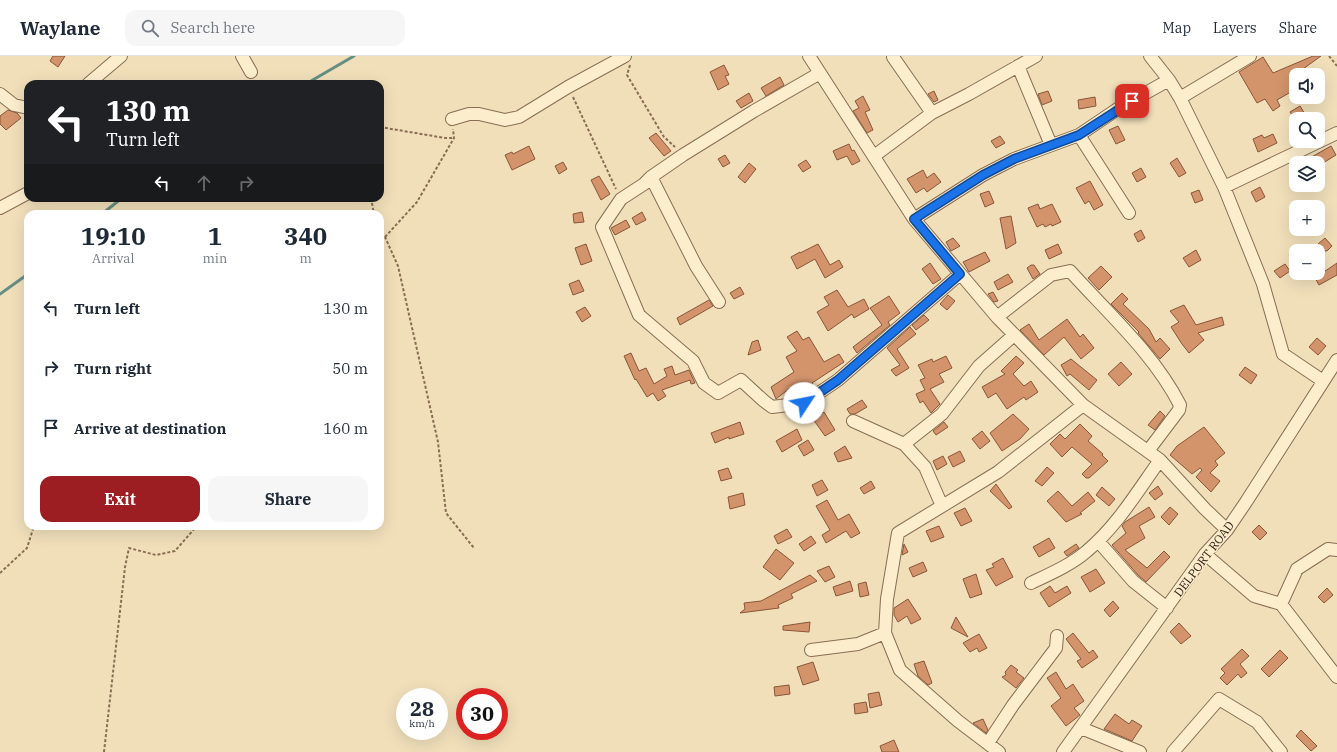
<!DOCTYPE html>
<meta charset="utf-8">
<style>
body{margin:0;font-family:"IBM Plex Serif",serif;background:#f6f6f7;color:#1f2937;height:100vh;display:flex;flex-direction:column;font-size:15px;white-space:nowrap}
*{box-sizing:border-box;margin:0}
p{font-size:13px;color:#747a83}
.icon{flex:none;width:22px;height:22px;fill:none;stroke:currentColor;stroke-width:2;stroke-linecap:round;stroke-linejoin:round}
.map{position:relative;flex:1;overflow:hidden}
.side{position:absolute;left:24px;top:154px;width:360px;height:320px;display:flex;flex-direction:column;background:#fff;border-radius:12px;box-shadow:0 4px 16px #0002}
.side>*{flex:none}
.hud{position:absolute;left:24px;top:24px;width:360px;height:122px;border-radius:12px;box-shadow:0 4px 16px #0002;background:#202124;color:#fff;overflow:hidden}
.controls{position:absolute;left:1289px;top:12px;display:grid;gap:8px}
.controls a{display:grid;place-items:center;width:36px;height:36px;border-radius:8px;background:#fff;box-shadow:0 4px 16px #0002;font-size:20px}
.speed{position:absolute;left:396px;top:632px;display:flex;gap:8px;font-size:20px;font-weight:700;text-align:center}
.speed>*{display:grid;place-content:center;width:52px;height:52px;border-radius:50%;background:#fff;box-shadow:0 4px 16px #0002;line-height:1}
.speed small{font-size:10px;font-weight:400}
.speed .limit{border:6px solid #d22;background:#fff;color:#111}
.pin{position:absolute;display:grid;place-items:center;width:34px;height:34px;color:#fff;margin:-17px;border-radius:8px;box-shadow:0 2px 6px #0006}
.me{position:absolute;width:44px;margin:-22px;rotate:56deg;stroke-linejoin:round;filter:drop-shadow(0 0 3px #0008)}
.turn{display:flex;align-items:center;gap:14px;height:84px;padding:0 16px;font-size:18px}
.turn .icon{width:52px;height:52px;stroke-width:2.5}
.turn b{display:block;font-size:28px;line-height:34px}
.lanes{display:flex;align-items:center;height:38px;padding:0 16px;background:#0003;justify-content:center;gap:20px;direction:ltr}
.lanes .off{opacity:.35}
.eta{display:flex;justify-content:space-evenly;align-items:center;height:68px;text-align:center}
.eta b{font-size:24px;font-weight:800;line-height:28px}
.button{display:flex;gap:8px;margin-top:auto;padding:8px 16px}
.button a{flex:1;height:46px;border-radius:12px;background:#9d1e22;color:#fff;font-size:16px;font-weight:800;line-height:46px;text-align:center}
.button a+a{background:#f6f6f7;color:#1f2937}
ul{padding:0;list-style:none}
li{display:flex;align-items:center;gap:12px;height:60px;padding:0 16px}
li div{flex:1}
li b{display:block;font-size:15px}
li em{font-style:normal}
header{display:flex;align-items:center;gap:24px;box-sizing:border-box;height:56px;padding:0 20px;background:#fff;border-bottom:1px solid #e0e1e3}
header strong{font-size:19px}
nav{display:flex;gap:22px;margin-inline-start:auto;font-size:14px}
.search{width:280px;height:36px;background:#f6f6f7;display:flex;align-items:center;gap:10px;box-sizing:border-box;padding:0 14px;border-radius:12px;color:#747a83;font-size:15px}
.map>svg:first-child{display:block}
</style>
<header>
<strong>Waylane</strong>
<div class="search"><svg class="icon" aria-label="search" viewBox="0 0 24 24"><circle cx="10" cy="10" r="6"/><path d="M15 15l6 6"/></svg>Search here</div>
<nav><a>Map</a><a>Layers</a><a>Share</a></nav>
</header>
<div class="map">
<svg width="1337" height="696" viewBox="0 0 1337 696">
<rect width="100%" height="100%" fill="#f1dfba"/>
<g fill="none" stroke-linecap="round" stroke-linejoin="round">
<path stroke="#668f84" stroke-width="3" d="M309 28 311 25 354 0
M102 158 122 142
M0 238 28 218"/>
</g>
<path fill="#d3946c" stroke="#8a5637" d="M53 0H65L58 11 50 5Z
M1313 0H1321L1296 18V33L1277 44 1280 50 1273 55 1265 43 1257 47 1239 16 1263 1 1273 17Z
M724 9 729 19 725 20 729 28 718 34 710 16Z
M780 21 784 29 766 40 761 32Z
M934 35 938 44 934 46 928 38Z
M1048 35 1052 45 1042 49 1038 38Z
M749 37 753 45 741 52 736 45Z
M863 40 870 54 865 56 873 74 867 77 853 55 859 52 855 45Z
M1095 41 1096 50 1079 53 1078 44Z
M1300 50 1308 63H1295L1290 56Z
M8 54 17 57 21 62 6 74 0 68V60Z
M1118 70 1125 84 1116 88 1109 74Z
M656 77 671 95 664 100 649 82Z
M1273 78 1277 87 1258 96 1253 83 1262 79 1264 82Z
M1000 80 1005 87 996 92 991 85Z
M849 88 852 95 854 94 860 105 852 109 847 100 837 104 833 95Z
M529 90 535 103 512 114 505 99 512 96 513 98Z
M1331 90 1336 99 1323 107H1301Z
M725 99 730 107 723 111 718 103Z
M1177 102 1186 117 1179 121 1170 107Z
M806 104 811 111 803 116 798 109Z
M563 106 567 113 559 118 555 110Z
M749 107 756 113 745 127 738 121Z
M1141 112 1146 121 1137 126 1132 117Z
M923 114 927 122 934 117 941 126 927 136 924 132 916 137 907 123Z
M599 120 610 138 601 144 591 124Z
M1090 125 1103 149 1094 154 1089 145 1085 148 1076 132Z
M1260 131 1265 141 1256 146 1251 136Z
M1199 134 1203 144 1195 147 1191 137Z
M989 135 994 147 985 151 980 138Z
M1038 148 1040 153 1052 148 1061 166 1052 170 1051 168 1045 171 1043 168 1037 171 1028 152Z
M582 156 584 166 574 167 573 158Z
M642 156 646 164 636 169 632 162Z
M1011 160 1016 187 1006 193 1000 162Z
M626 164 630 171 615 179 611 172Z
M1141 174 1145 182 1138 186 1134 178Z
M953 182 960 190 951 195 946 186Z
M1325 182 1332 190 1327 195H1310Z
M586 188 592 205 581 209 575 192Z
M818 188 830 209 839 204 843 211 825 222 815 203 797 213 791 201 800 196V197Z
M1058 188 1062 197 1049 203 1045 194Z
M1196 194 1201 204 1189 211 1183 202Z
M985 196 990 205 969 216 963 206Z
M930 207 941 223 933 228 922 213Z
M1337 207V219L1319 229 1315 222Z
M1285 208 1290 215 1280 222 1274 215Z
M1031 209H1034L1040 218 1033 223 1027 212Z
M1101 210 1112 221 1099 234 1088 222Z
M1008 218 1013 226 998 234 994 226Z
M579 224 584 235 573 239 569 228Z
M740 231 744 238 734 243 730 237Z
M837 234 848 251 864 243 869 253 854 262 852 258 828 275 817 256 829 249 824 241Z
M993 236 998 245 994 246 988 238Z
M1122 237 1128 243 1123 248 1149 273 1156 286 1160 282 1170 293 1160 303 1138 277 1139 276 1111 248Z
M948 239 955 245 947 254 940 248Z
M889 240 900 257 888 266 890 269 857 297 853 291 882 269 870 252Z
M709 244 713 250 680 269 677 262Z
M1184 249 1196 269 1222 261 1224 269 1198 277 1204 284 1189 297 1182 288 1171 271 1179 266 1170 255Z
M585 251 591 260 582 266 576 256Z
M924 259 929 264 916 274 912 269Z
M1067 263 1080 281 1083 278 1094 292 1081 303 1064 281 1044 299 1020 274 1029 268 1039 284Z
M910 271 916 278 897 293 909 312 896 320 891 314 900 309 887 292Z
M797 275 803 284 809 281 824 306 839 298 844 306 812 327 813 328 795 340 790 332 776 343 771 331 794 316 786 301 797 295 787 281Z
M1317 282 1326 290 1318 299 1309 291Z
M758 284 761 294 748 299 752 286Z
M631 297 639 315 646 312 654 328 667 320 664 313 672 310 675 319 689 314 695 327 691 328 690 324 662 334 666 340 658 345 653 337 647 341 636 323 635 324 624 300Z
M946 300 952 312 939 318 944 326 930 333 940 348 931 357 923 345 920 347 916 338 925 334 920 324 925 322 918 309 932 303 933 306Z
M1016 300 1024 307 1013 318 1024 330 1031 325 1038 336 1026 344 1024 341 1007 353 996 337 988 342 982 331 1005 318 1001 315Z
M1071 303 1097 324 1089 334 1070 318 1067 320 1061 309Z
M1121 306 1132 318 1119 330 1108 318Z
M1245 311 1257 319 1251 328 1239 319Z
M862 344 867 351 855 358H850L847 353Z
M1160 355 1165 360 1155 374 1148 369Z
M824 356 835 374 825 380 813 363Z
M1013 358 1029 373 1020 383 1002 395 990 377Z
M740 366 744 378 729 383V381L715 387 711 377Z
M944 366 948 371 936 379 933 375Z
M1080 368 1092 380 1088 385 1103 398 1102 399 1108 405 1089 422H1086L1082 418 1092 408 1072 391 1062 401 1050 388 1060 378 1065 383Z
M1204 371 1225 397 1215 405 1218 409 1210 417 1220 425 1211 436 1196 421 1202 414 1200 412 1192 418 1170 399 1177 390Z
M797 373 802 384 782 396 776 385Z
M982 375 990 385 980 393 972 383Z
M808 384 814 394 804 400 798 390Z
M845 390 852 402 838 406 834 397Z
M960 395 965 405 953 411 948 401Z
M943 400 947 408 937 414 933 405Z
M1047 411 1054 417 1042 430 1035 425Z
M728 412 732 422 721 425 718 415Z
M822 424 828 434 817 440 812 429Z
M871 425 875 432 864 438 860 432Z
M996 428 1012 451 1009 453 990 435Z
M1158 430 1163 438 1155 444 1149 437Z
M1102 431 1115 443 1109 450 1096 439Z
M1058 435 1072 450 1088 436 1095 445 1080 457 1082 458 1066 466 1047 445Z
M743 437 745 449 730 453 728 441Z
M827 444 838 464 849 458 860 477 851 482 846 475 826 487 822 479 830 474 816 450Z
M1149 451 1155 461 1139 470 1145 482 1125 494 1147 512 1164 495 1170 501 1146 526 1138 519 1112 489 1126 477 1122 470 1125 466Z
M1170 451 1178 458 1169 469 1161 461Z
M965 452 972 465 961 470 954 457Z
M1259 469 1267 477 1260 484 1252 476Z
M939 470 944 481 931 486 926 475Z
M787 473 792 481 778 488 774 480Z
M811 480 816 487 804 495 799 488Z
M1049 482 1055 492 1039 501 1033 491Z
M904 488 908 496 902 499Z
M1076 488 1079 492 1067 500 1064 496Z
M776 493 794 507 780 524 763 511Z
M1003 502 1013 521 996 530 986 514 994 511 992 508Z
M923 506 927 515 913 521 909 512Z
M829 510 835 521 825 526 817 515Z
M1096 513 1105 527 1090 536 1081 521Z
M976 518 982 538 970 542 963 523Z
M810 519 817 525 791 538 793 542 778 549 779 552 740 557 745 553 744 547 761 545Z
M850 525 853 535 836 540 833 531Z
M866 526 869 539 860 541 858 528Z
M1050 530 1055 537 1067 530 1071 537 1049 551 1040 537Z
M1327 532 1333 539 1324 547 1318 541Z
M908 543 921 563 911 568 907 560 898 566 894 559V552Z
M1113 545 1119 552 1110 561 1104 554Z
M956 561 968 581 951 572Z
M810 566 809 576 783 574V570Z
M1179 567 1191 580 1181 588 1170 576Z
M1073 577 1089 597 1093 594 1098 601 1082 612 1077 605 1081 603 1066 583Z
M979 578 987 592 979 596 977 592 970 596 963 587Z
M1242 593 1249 600 1240 608 1247 617 1241 622 1238 618 1227 629 1220 622 1225 617 1221 613Z
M1280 594 1288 602 1269 621 1261 613Z
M924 605 932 627 928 629 918 620 914 608Z
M813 606 819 624 803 629 797 611Z
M1011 609 1018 614 1016 616 1024 622 1016 632 1002 621 1006 619 1005 616Z
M1056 616 1066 633 1073 628 1084 645 1074 652 1080 659 1066 670 1051 650 1061 642 1047 622Z
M789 629 790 638 775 640 774 631Z
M879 636 882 649 870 652 868 638Z
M866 646 868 656 855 658 854 648Z
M1115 658 1129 668 1132 664 1142 670 1132 685 1104 673Z
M983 663 988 674 986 677 973 667Z
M1301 674 1317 690 1311 695 1296 680Z
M894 684 899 696H882L880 690Z"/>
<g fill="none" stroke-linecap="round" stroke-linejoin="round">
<g stroke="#896e53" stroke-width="14">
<path id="minor" d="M242 0 251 16
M809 0 914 163 997 261 1083 349 1160 404 1205 453 1227 474
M1150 0 1169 24 1180 42 1224 131 1263 228 1283 298 1323 325
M893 1 932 57
M1018 10 1051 89
M820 17 754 55 683 99 651 121 644 128 621 143 602 171 639 259 693 305 704 327 718 337 741 324 764 345 772 351 804 347 838 324 960 218
M88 28 121 0
M0 38 14 49 28 52
M1180 42 1250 0
M452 63 469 58H479L505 64 519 61 568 31 625 0
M1079 79 1129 157
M874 100 932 57 969 38 1036 0
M651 121 696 210 719 246
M1224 131 1337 77
M0 152 28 137
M914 163 983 119 1014 103 1079 79 1119 52 1169 24
M997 261 1051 219 1070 215C1108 257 1154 298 1180 349L1179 354 1148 395
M853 365 904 388 925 411 942 450
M904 388 942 358 979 310 1014 279
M1098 485 1133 525 1167 552
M1205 498 1254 540 1281 548 1337 621
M1031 527C1050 518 1071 509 1087 495 1117 470 1137 436 1160 404
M1281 548 1297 513 1328 493 1337 494
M811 594 858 588 885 577
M1081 672 1140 696
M988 687 1013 649 1056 592 1057 580
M999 696 958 665 900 614 885 577 887 543 898 477 998 416 1083 349
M1063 696 1205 498 1227 474 1246 446 1337 304
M1173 696 1219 643 1257 666 1281 696"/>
</g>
<path stroke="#896e53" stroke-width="2" stroke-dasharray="3 2" stroke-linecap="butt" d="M1329 0 1337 10
M630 9 627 19 664 81 675 91
M573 41 616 133
M380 71 445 82H454
M371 142 374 158
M380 179 385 181 398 210 438 386 446 457 474 492
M385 181 417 146 454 82 453 73
M0 517 27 492 34 470
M104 696 125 511 129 492 156 499 175 495 195 472 204 470"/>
<use href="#minor" stroke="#fcedcd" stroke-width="12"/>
</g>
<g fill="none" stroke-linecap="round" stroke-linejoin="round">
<g stroke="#114b97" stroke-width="10">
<path id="route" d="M804 347 838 324 960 218 914 163 983 119 1014 103 1079 79 1132 45"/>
</g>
<use href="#route" stroke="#1a73e8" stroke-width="7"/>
</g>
<g text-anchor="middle" stroke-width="3" stroke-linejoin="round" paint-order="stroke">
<g font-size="12" fill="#372719" stroke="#f8eaca">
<text transform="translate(1204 503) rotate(-53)" y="4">DELPORT ROAD</text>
</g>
</g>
</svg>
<div class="controls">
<a><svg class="icon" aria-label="sound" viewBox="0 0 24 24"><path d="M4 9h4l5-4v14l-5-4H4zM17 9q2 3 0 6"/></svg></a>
<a><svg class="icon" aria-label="search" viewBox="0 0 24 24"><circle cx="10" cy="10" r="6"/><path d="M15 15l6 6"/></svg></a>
<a><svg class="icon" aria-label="layers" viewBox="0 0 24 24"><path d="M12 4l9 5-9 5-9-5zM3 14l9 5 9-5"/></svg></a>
<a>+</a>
<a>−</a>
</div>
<div class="speed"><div>28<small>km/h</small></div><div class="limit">30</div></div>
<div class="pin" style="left:1132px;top:45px;background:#d93025"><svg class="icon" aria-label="arrive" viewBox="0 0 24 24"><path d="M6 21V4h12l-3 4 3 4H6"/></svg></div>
<svg class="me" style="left:804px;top:347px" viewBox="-20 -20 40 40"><circle r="19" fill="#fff"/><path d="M0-13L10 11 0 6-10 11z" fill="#1a73e8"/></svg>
<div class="hud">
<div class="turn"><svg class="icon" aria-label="left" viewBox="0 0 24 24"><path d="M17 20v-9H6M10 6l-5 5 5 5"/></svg><div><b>130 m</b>Turn left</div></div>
<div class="lanes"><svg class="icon" aria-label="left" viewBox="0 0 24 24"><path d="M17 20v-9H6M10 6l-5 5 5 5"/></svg><svg class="icon off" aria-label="ahead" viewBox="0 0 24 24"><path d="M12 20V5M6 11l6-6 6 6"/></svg><svg class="icon off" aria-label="right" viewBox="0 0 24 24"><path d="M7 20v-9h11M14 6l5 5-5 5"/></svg></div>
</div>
<section class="side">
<div class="eta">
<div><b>19:10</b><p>Arrival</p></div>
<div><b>1</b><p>min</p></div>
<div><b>340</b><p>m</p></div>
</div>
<ul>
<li><svg class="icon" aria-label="left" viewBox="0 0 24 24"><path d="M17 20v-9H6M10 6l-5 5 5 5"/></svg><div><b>Turn left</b></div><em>130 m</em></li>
<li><svg class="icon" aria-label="right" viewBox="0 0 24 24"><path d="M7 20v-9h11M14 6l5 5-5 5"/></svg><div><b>Turn right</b></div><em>50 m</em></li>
<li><svg class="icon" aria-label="arrive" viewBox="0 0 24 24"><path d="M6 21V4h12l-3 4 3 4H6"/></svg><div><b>Arrive at destination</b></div><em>160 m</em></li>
</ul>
<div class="button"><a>Exit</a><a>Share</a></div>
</section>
</div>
